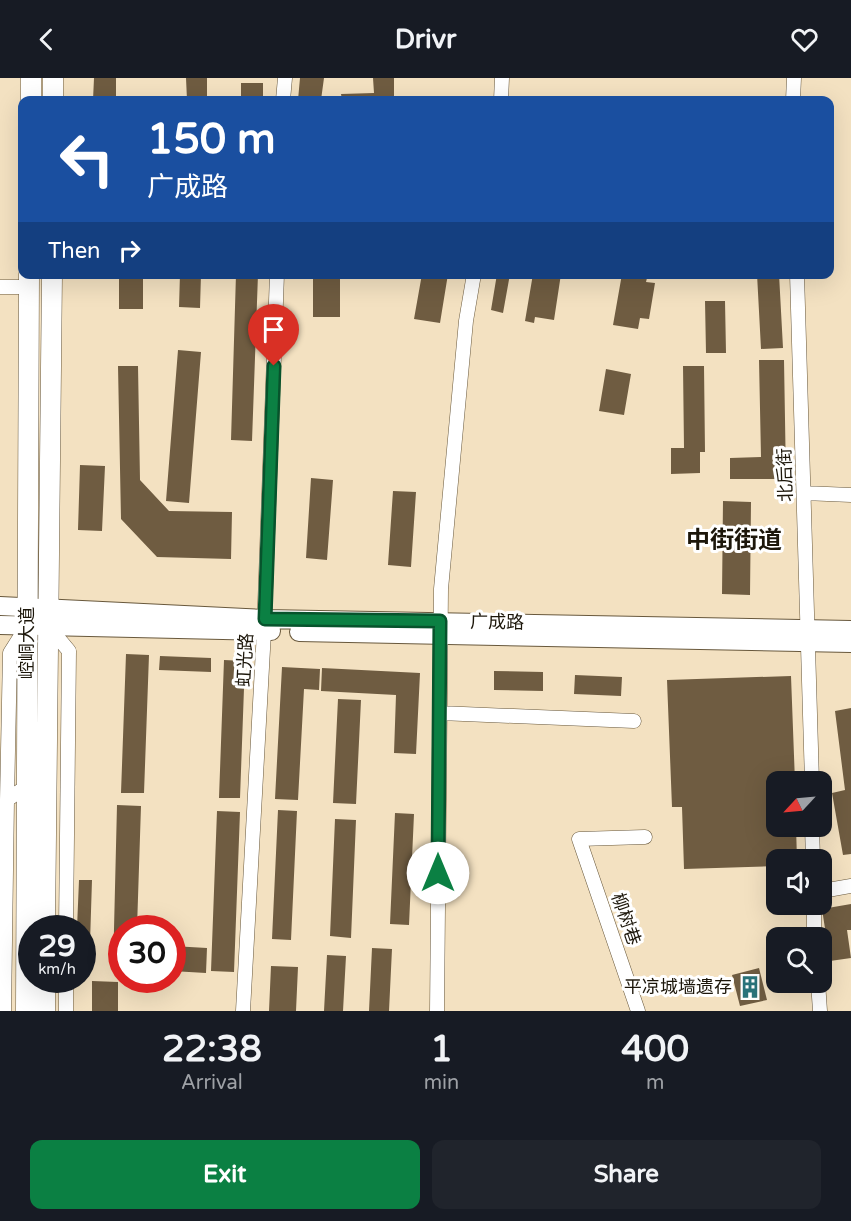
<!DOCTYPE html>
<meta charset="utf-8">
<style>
body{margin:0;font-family:"Varela Round","Noto Sans SC",sans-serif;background:#20242c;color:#f1f3f6;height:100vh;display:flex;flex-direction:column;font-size:22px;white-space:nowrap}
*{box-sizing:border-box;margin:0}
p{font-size:20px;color:#9ea1a6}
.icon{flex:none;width:33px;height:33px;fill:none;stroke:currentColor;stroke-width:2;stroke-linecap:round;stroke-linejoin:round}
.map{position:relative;height:933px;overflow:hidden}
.details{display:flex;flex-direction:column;background:#171b24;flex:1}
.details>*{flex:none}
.top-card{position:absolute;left:18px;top:18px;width:816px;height:183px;border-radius:12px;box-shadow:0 6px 24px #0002;background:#1a4fa0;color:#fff;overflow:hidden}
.needle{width:39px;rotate:244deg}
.fabs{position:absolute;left:766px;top:693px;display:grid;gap:12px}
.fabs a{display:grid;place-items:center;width:66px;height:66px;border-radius:12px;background:#171b24;box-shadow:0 6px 24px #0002;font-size:30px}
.speed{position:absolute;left:18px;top:837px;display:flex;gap:12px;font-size:30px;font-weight:700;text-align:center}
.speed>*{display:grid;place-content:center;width:78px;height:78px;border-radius:50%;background:#171b24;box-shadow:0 6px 24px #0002;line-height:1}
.speed small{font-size:15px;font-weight:400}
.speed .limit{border:9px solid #d22;background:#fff;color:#111}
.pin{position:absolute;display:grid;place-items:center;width:51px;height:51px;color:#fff;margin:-62px -26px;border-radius:50% 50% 50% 0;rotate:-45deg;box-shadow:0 0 6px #0007}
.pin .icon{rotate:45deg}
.me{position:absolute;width:66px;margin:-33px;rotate:0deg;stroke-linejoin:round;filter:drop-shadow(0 0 4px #0008)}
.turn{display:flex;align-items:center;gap:21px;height:126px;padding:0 30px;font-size:27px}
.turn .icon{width:78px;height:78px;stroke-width:2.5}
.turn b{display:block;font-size:42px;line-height:51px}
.then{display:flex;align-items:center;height:57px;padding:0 30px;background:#0003;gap:12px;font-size:22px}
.eta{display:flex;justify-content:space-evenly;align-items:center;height:102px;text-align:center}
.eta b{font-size:36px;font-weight:700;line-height:42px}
.primary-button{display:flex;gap:12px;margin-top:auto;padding:12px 30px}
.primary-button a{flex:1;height:69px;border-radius:12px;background:#0b8043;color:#fff;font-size:24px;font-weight:700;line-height:69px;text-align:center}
.primary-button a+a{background:#20242c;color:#f1f3f6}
header{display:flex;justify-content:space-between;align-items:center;height:78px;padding:0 30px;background:#171b24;font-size:27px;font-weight:700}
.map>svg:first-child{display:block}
</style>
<header><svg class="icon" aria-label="back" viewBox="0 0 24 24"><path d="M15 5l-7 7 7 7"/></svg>Drivr<svg class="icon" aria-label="heart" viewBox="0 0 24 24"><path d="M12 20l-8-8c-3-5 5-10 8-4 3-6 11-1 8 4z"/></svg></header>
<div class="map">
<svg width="851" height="933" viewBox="0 0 851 933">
<rect width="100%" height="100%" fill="#f3e1c1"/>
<path fill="#6f5c41" d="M94 0H116V22H93Z
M186 0H207V22H187Z
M300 0H324L321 22H298Z
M373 0H394V22H342L341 16 374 15Z
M241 5H263V22H241Z
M119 196H143V231H119Z
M180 196H201L200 230 179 229Z
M236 196H258L252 363 231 362Z
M313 196H340V239H313Z
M422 196H448L440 245 414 241Z
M497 196H510L503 235 491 232Z
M533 196H561L554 242 535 239 534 245 525 243Z
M622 196H648L646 204 655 205 649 241 640 240 638 251 613 247Z
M757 196H779L783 270 761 271Z
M705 223H725L726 275H706Z
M178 272 201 274 189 425 166 423Z
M759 282H784L786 401H730V380L761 379Z
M118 288H138L140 402 169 433 232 434 231 481 157 479 121 441Z
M683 288H704L705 374H700V395L671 396V370H684Z
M606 291 631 296 624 337 599 333Z
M80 387 105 388 102 453 78 452Z
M311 400 333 402 327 482 306 480Z
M393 413 416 414 411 489 388 487Z
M723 423 751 424 750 517 722 516Z
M126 576 149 577 144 715H121Z
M160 578 211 580V594L159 592Z
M224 582 245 583 240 720H219Z
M282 589 320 591 319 612 304 611 298 722 275 721Z
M322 590 420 595 416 676 394 675 396 617 321 613Z
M494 593 543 594V613L494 612Z
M575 597 622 599 621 618 574 616Z
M791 598 795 704H777V748H796L797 782H777V788L684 791 682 729H672L667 602Z
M338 621 361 622 356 726 333 725Z
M851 630V776L843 777 832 715 845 712 835 633Z
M117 727 141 728 137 850H122V892H113Z
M278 732 297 733 291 862 272 861Z
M217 733 240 734 234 894 211 893Z
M395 735 414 736 409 847 390 846Z
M335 741 356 742 351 860 330 858Z
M79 802H92L89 896H82V850H77Z
M851 826V852H847L851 880 830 883 822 831Z
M172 868 207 870 206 895 172 893Z
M372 870 392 871 389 933H369Z
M327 877 346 878 343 933H324Z
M271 888 298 889 296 933H269Z
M759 890 767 922 740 928 732 897Z
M92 903 118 904V933H92Z"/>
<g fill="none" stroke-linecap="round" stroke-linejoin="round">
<g stroke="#68583c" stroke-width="15">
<path id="street" d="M283 22 285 0
M501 22 502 0
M793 22 794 0
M797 196 812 704
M0 209H29
M804 415 851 417
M49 549 69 573 66 850
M440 635 634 643
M7 722 10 575 27 548
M812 748 813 782
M822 813 851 808
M814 826V860
M818 904 820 933
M4 933 7 722 27 708
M66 933V902
M243 933 264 553 277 196
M437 933 441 511 466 243 474 196
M638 933 579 761 645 759"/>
</g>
<g stroke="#68583c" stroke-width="20">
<path id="secondary" d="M0 528 265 541 851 552
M0 547 271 553
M299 554 851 565"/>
</g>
<g stroke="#68583c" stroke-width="21">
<path id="primary" d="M31 22V0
M53 22V0
M45 850 52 196
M26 933 29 196
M45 933V902"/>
</g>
<use href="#street" stroke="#fff" stroke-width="14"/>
<use href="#secondary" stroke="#fff" stroke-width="18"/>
<use href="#primary" stroke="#fff" stroke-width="20"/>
</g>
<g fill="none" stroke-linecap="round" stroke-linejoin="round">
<g stroke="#07532c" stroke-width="15">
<path id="route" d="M274 288 265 541 440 543 438 795"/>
</g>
<use href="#route" stroke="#0b8043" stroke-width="10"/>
</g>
<defs>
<g id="building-bare" transform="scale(1.8)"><path d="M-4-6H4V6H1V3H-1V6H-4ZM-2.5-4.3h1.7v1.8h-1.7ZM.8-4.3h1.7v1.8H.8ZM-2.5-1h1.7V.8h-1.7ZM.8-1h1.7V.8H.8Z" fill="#29737a" stroke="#fff" stroke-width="2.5" paint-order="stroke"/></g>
</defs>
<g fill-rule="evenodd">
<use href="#building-bare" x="750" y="909"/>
</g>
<g text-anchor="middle" stroke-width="6" stroke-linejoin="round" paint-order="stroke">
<g font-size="18" fill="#1c160a" stroke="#fff">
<text transform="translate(785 397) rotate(-92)" y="6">北后街</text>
<text transform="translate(497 544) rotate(1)" y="6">广成路</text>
<text transform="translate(27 565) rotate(-90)" y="6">崆峒大道</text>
<text transform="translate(245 582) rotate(-87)" y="6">虹光路</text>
<text transform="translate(626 841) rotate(71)" y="6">柳树巷</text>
</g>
<g font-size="18" fill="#1c160a" stroke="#fff" text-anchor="end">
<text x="732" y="915">平凉城墙遗存</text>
</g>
<g font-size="24" font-weight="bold" fill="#1c160a" stroke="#fff">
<text x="734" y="470">中街街道</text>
</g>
</g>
</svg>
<div class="fabs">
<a><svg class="needle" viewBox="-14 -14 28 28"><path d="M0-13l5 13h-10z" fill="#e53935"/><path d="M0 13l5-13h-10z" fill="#9ea1a6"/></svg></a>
<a><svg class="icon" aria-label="sound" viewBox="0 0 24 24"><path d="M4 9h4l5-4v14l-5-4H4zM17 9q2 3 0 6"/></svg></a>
<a><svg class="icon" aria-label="search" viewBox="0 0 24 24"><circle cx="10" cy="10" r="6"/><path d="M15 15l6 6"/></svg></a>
</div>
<div class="speed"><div>29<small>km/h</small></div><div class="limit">30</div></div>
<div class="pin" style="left:274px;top:288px;background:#d93025"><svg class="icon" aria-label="arrive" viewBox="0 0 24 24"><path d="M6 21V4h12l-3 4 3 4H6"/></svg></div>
<svg class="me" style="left:438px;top:795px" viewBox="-20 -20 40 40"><circle r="19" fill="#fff"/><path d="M0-13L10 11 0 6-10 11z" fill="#0b8043"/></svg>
<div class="top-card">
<div class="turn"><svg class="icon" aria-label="left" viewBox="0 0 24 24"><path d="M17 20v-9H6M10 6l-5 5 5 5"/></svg><div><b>150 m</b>广成路</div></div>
<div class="then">Then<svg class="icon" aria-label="right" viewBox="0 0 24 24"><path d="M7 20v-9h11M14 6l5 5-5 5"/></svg></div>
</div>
</div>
<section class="details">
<div class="eta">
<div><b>22:38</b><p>Arrival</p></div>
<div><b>1</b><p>min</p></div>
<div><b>400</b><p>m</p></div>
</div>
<div class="primary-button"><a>Exit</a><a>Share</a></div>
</section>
